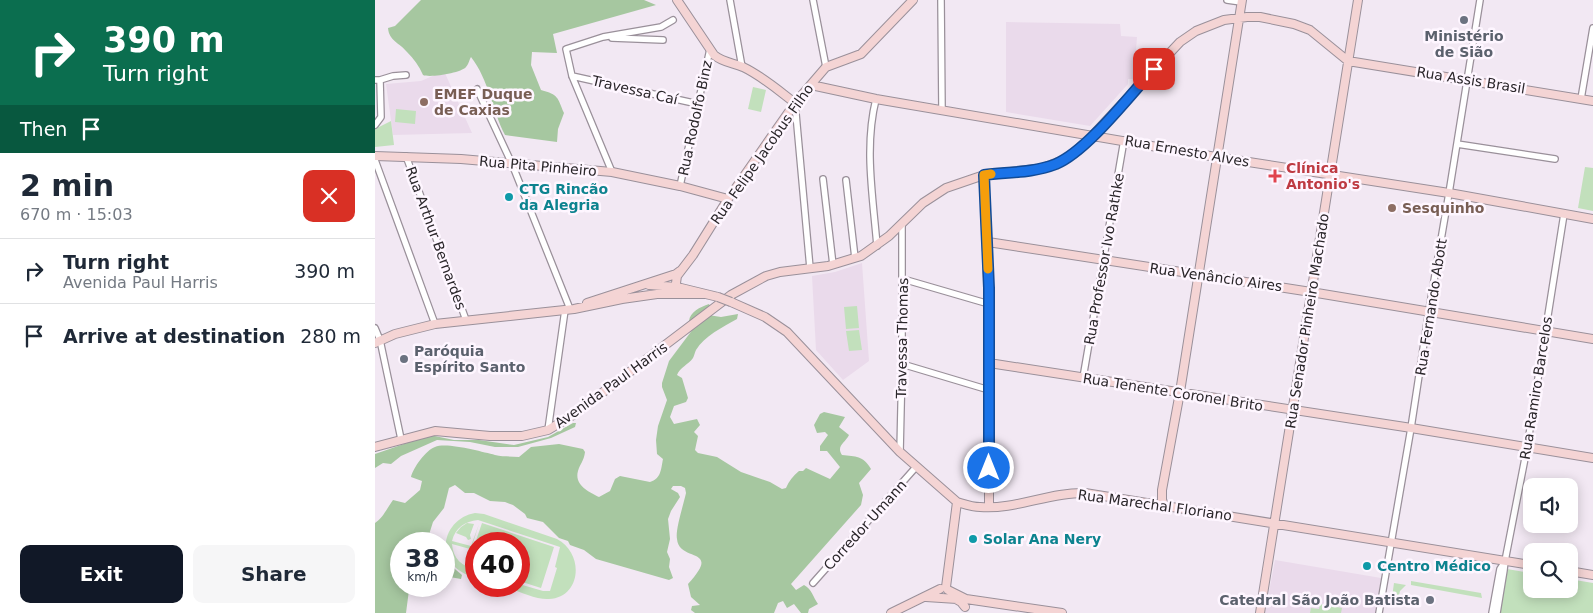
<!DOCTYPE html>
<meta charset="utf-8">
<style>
body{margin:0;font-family:"DejaVu Sans",sans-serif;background:#f6f6f7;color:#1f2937;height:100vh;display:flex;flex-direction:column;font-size:19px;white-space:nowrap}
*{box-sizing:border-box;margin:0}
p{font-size:16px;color:#747a83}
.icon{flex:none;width:28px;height:28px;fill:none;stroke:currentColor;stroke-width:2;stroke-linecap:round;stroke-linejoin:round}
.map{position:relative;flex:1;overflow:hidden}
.sheet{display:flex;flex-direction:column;background:#fff;width:375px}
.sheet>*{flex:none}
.guide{background:#0b6e4f;color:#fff;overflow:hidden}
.tools{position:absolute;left:1148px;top:478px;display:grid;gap:10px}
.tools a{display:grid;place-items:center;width:55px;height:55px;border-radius:10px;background:#fff;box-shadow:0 2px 12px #0003;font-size:25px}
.speed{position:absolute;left:15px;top:532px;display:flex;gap:10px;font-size:25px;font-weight:700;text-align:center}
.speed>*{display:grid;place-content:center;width:65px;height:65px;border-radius:50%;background:#fff;box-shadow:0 2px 12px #0003;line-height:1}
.speed small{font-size:12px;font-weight:400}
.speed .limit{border:8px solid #d22;background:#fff;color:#111}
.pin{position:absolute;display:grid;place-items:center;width:42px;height:42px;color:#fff;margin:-21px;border-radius:10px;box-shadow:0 2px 8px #0006}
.me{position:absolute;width:55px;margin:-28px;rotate:0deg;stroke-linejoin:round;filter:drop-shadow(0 0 4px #0008)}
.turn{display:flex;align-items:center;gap:18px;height:105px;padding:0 20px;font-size:22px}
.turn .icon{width:65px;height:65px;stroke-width:2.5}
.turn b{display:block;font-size:35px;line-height:42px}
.then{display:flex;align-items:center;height:48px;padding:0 20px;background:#0003;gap:10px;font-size:19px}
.round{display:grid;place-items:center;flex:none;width:52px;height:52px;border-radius:10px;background:#f6f6f7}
.summary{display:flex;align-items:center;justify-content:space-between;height:85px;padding:0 20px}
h1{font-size:30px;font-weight:600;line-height:38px}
.button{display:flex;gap:10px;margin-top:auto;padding:10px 20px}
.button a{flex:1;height:58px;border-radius:10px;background:#111827;color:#fff;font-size:20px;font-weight:600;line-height:58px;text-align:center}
.button a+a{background:#f6f6f7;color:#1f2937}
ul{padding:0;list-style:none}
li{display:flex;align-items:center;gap:15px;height:65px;padding:0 20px;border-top:1px solid #e0e1e3}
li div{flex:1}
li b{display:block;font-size:19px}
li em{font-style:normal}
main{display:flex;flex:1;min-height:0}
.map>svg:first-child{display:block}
</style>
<main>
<section class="sheet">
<div class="guide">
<div class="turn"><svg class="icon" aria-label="right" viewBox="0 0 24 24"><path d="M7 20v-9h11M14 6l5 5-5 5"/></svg><div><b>390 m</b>Turn right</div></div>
<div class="then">Then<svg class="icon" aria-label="arrive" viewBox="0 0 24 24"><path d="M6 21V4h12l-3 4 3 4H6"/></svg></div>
</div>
<div class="summary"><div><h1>2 min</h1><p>670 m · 15:03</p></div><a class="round" style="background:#d93025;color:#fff"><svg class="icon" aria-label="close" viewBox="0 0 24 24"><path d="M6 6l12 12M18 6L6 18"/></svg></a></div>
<ul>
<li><svg class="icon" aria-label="right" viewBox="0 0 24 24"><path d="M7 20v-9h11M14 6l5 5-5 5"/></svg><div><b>Turn right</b><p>Avenida Paul Harris</p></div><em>390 m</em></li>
<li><svg class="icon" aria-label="arrive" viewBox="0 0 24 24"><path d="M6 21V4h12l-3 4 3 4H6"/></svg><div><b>Arrive at destination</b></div><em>280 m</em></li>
</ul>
<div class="button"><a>Exit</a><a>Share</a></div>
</section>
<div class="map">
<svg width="1218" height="613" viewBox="0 0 1218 613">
<rect width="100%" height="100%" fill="#f2e8f3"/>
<path fill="#eadaeb" d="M631 22 745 24 746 36 762 37 759 79H753V84L715 126 631 112Z
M69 71 97 133 18 135 11 84 46 81Z
M487 263 494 361 468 380 441 350 437 276 460 272Z
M900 560 1006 578 1000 613H890Z"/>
<path fill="#c2e0bc" d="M378 87 391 90 386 112 373 109Z
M21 109 41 111 40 124 20 122Z
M16 121 19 145 0 147V129Z
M1210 167 1218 168V211L1203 208Z
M482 306 484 328 471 329 469 307Z
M484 330 487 350 474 351 471 331Z
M100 513 109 514 182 539C210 554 206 598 174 599 161 600 141 590 128 586H144V584L168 591H175L182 568 180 567 185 547 103 520C90 521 80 528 77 541L96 546 104 524 94 555 95 549 77 544C78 559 87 566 101 570V578C93 575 86 573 80 567 60 547 75 517 100 513Z
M92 523 99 524 95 535 96 539 93 540 91 537 81 533 86 527Z
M107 523 179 547 166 588 144 581V544H101V567L93 564Z
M1132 569 1156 573V589H1194V579L1218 583V613H1125Z
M1036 581 1106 593 1107 598 1036 585Z
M1019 583 1031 585 1025 591 1022 603 1019 606 1016 604Z
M945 604 967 608 966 613H935L936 608 944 609Z"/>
<path fill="#a6c7a0" d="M46 0H269L281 5 178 34 182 53 157 52 156 65 166 90C184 95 182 97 189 113L183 129 182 142 130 135C117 110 114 80 96 57 94 60 94 64 91 67 86 73 55 78 48 75 44 66 39 59 32 52 25 43 14 41 13 28L20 26Z
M334 304 336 308 333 315 346 317 363 314 362 319C348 327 329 336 321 350 320 352 319 356 318 358 313 365 305 367 302 375L307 378 313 398 311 402 299 406 295 417 299 424 322 419 325 425 319 432 323 436 320 450 323 453 342 457 366 472 395 482 407 489 411 488C414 481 418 476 424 471H428L431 468 455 479 465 467 452 451H445V446L453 435 450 432 442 433 439 425 445 414 449 412 470 417 464 427 474 435C470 443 461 446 467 455 481 457 488 455 496 469L484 483 488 495 486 505 416 584 421 590 429 585C437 589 438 597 443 604L434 609 433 613H426L419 604 412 608 408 601 403 603 399 613H320L316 610 317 606 325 605 316 597 313 584C348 546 304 563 302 539 300 530 309 503 311 493L310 488 306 486H298L296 489 303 493 305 497 296 511 293 519 295 539 292 552 295 559 294 567 298 578 294 580 221 559 209 550 195 545 193 541 184 538 168 522 152 518 150 514 138 505 130 502 115 501 99 493H90L80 485 74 488 69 508 58 522 51 544H26V569L25 570 26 586H32L34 590 31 613H0V523C8 518 12 508 18 500L30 503 45 490 47 481 36 477C38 468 51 450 60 447 72 442 107 452 120 455 128 457 136 456 144 457L156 447 184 444 208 449 210 452C209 461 205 464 203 471 199 485 214 492 224 497L235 491 240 479 245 476 275 482C286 479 286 469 288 459L282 454 281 440 283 426 292 400 287 387V383L294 361 321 325 314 321C315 312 325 307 334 304Z
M198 423H201L200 427 176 438 143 447H120L95 442 62 440 26 456 16 464 8 463 0 468V454L55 435 79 440H104L139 445 173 437Z
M69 556 74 564 87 575 86 579 69 576Z"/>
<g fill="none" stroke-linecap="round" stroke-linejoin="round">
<g stroke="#9a909a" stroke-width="8">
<path id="street" d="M355 0 367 67
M438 0 451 67
M566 0 567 110
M852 0 866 2
M237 38 288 40
M197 76 323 104
M0 80H5L18 76 31 75
M102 89 137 164 195 309
M501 99C489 147 498 197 502 246
M1206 99 1218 28
M420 103 435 268
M0 125 6 117 5 80
M1082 144 1180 159
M31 156 91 320
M0 160 60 324
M237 172 197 76 191 49 228 37 286 27 298 20
M448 179 458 265
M471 180 480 258
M305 186 335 49
M528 279 614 304
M0 328 5 340 26 439
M527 364 614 390
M708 378 749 140
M173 430 190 310
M525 452 527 364V223
M438 583 541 467
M1004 613 1036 428 1054 310 1074 193 1105 0
M1117 613 1125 569 1129 563
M1122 613 1129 570 1130 561 1152 448 1189 214"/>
</g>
<g stroke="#9a909a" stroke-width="10">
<path id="secondary" d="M302 0 339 55C347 62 358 63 368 67 387 76 403 90 420 103
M436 85 501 99 835 156 1074 193 1218 219
M0 156 86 159 237 172 305 186 353 199
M609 175 614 304V507
M613 242 936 292 1218 339
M274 285 302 287 343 297
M302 287 301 283 302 276 318 255 353 199 420 103 451 67 486 54 538 0
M356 302 390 317 412 332 525 452 582 502C589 504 597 507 605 507 640 510 675 492 710 493L1156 565
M212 303 301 274 305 271
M0 343 20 334 60 324 199 309 247 299 282 294H328
M614 363 1030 427 1218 458
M0 447 60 431 115 436H147L173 430 198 415 356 295 391 276 405 272 453 266 486 256 514 236 548 203 571 188 609 175 668 168 691 159 700 152 718 135 805 42 821 31 849 20 872 17H885L919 24 935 30 973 61 1218 101
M790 507 787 500V490L805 392 867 0
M1194 571 1218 575
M571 587 582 502
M573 590 591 599 687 613
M551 597 582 599
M579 598 586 602 590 607
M516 613 565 589
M885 613 983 0"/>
</g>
<use href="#street" stroke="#fff" stroke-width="5.5"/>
<use href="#secondary" stroke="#f4d4d4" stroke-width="8"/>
<g stroke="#9a909a" stroke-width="10" stroke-linecap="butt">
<path id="secondary-bridge" d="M343 297 356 302"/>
</g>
<use href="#secondary-bridge" stroke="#f4d4d4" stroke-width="8"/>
</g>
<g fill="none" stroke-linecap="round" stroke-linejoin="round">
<g stroke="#114b97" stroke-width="12">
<path id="route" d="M614 468V288L609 175C633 172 658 173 681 164 712 151 755 95 779 69"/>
</g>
<use href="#route" stroke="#1a73e8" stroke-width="9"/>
<path stroke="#f59e0b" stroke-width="9" d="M613 269 609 175 616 174"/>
</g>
<g fill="#6b7280" stroke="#fef6ff" stroke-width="2">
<circle cx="1089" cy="20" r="5"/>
<circle cx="29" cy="359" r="5"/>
<circle cx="1055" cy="600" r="5"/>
</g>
<g fill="#8d6e63" stroke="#fef6ff" stroke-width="2">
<circle cx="49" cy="102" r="5"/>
<circle cx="1017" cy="208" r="5"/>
</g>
<path fill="#e0444e" stroke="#fef6ff" stroke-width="2" d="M897.5 168.5h5v5h5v5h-5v5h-5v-5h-5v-5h5z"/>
<g fill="#0f9aa8" stroke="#fef6ff" stroke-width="2">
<circle cx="134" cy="197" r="5"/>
<circle cx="598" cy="539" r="5"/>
<circle cx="992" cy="566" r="5"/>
</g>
<g text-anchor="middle" stroke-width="5" stroke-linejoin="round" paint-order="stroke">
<g font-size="14" font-weight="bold" fill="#5b616d" stroke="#fef6ff">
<text x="1089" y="41">Ministério<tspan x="1089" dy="16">de Sião</tspan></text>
<text x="39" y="356" text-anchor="start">Paróquia<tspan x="39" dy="16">Espírito Santo</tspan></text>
<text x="1045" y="605" text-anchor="end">Catedral São João Batista</text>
</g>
<g font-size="14" fill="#2a262a" stroke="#fef6ff">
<text transform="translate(1096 80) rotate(9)" y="5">Rua Assis Brasil</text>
<text transform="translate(260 90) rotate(13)" y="5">Travessa Caí</text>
<text transform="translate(320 118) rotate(-78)" y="5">Rua Rodolfo Binz</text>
<text transform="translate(812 151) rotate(10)" y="5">Rua Ernesto Alves</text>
<text transform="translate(387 154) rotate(-55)" y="5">Rua Felipe Jacobus Filho</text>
<text transform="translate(163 166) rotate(5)" y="5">Rua Pita Pinheiro</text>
<text transform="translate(61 238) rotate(70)" y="5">Rua Arthur Bernardes</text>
<text transform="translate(729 259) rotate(-80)" y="5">Rua Professor Ivo Rathke</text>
<text transform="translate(841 277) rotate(8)" y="5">Rua Venâncio Aires</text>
<text transform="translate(1056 307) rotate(-81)" y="5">Rua Fernando Abott</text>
<text transform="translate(932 321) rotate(-81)" y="5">Rua Senador Pinheiro Machado</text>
<text transform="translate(527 338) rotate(-89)" y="5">Travessa Thomas</text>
<text transform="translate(236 385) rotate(-36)" y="5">Avenida Paul Harris</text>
<text transform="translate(1161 388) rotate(-81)" y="5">Rua Ramiro Barcelos</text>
<text transform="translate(798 392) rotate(9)" y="5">Rua Tenente Coronel Brito</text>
<text transform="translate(780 505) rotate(8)" y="5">Rua Marechal Floriano</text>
<text transform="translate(490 525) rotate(-48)" y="5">Corredor Umann</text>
</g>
<g font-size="14" font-weight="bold" fill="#785e54" stroke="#fef6ff" text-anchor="start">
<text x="59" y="99">EMEF Duque<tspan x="59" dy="16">de Caxias</tspan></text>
<text x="1027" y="213">Sesquinho</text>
</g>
<g font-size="14" font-weight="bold" fill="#be3a42" stroke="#fef6ff" text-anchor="start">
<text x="911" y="173">Clínica<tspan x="911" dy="16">Antonio's</tspan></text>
</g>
<g font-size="14" font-weight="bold" fill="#0d838f" stroke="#fef6ff" text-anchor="start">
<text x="144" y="194">CTG Rincão<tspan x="144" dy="16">da Alegria</tspan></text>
<text x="608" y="544">Solar Ana Nery</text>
<text x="1002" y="571">Centro Médico</text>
</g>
</g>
</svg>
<div class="tools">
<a><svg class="icon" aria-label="sound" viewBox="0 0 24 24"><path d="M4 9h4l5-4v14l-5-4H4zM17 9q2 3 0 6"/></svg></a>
<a><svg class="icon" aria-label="search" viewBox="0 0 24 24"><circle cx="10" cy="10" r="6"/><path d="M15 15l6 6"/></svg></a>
</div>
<div class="speed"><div>38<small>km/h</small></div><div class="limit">40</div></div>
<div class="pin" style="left:779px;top:69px;background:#d93025"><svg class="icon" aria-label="arrive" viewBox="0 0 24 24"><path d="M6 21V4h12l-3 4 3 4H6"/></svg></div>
<svg class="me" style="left:614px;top:468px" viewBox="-20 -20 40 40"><circle r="17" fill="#1a73e8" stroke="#fff" stroke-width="3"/><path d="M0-11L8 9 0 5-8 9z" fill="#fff"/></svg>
</div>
</main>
